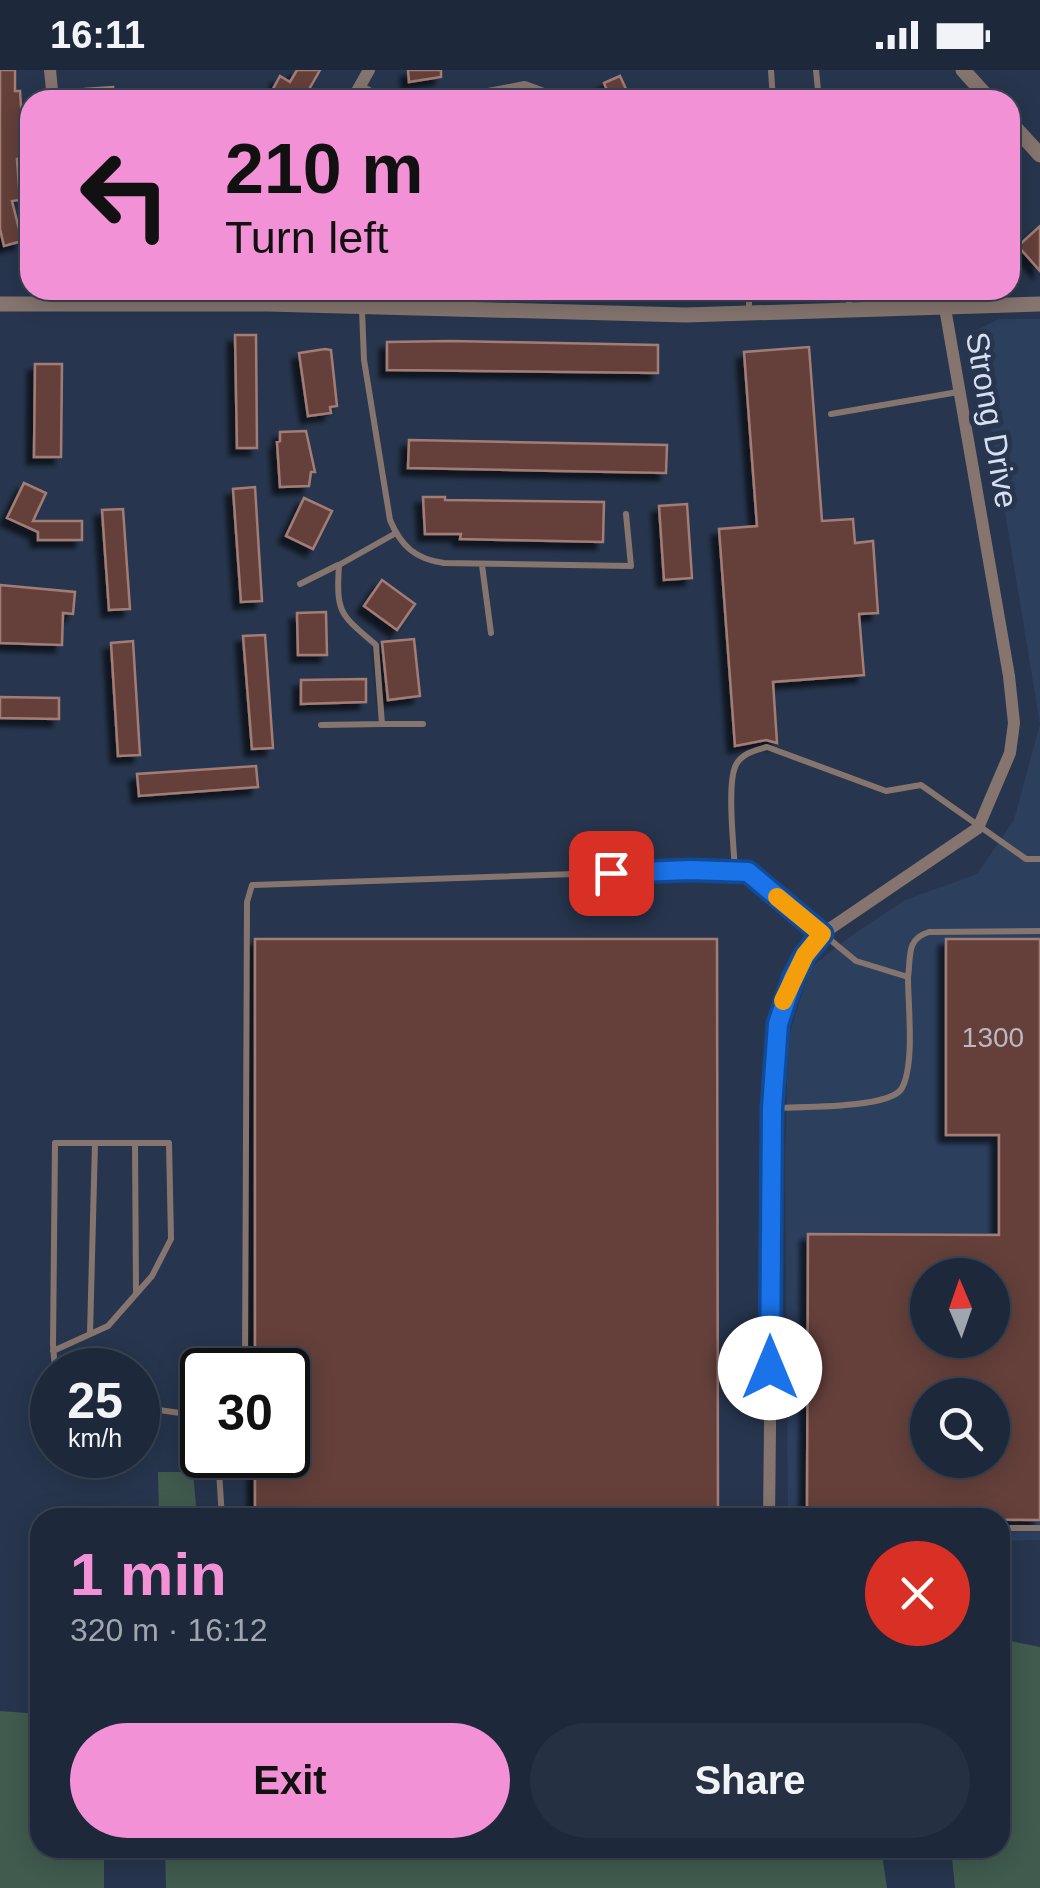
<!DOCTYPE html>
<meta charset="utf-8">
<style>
body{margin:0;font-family:Helvetica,sans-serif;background:#253042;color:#f1f3f6;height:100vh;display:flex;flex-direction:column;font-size:38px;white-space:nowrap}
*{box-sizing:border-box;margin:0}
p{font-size:32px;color:#a0a6af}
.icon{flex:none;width:55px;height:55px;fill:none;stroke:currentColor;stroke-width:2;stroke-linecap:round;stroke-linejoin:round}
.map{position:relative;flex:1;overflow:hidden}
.sheet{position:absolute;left:30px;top:1438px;width:980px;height:350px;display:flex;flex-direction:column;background:#1d283a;border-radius:30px;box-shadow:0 5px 25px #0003,0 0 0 2px #3b4454}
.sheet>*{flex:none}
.banner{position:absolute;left:20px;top:20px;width:1000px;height:210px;border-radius:30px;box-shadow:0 5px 25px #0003,0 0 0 2px #3b4454;background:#f391d6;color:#111;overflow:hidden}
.needle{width:65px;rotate:358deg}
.controls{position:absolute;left:910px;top:1188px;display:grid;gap:20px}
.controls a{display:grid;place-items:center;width:100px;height:100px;border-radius:50%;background:#1d283a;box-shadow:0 5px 25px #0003,0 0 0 2px #3b4454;font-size:50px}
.speed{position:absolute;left:30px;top:1278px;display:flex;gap:20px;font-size:50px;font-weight:700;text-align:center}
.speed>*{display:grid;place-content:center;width:130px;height:130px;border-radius:50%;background:#1d283a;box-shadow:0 5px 25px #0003,0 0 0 2px #3b4454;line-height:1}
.speed small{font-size:25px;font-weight:400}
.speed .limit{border:5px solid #111;border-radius:15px;background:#fff;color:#111}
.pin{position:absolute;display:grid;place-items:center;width:85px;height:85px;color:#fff;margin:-42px;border-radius:20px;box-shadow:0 5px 15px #0006}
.me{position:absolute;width:110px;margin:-55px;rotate:0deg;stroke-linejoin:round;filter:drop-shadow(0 0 8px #0008)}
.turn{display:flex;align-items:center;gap:35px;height:210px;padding:0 40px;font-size:45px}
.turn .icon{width:130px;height:130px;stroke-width:2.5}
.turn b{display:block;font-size:70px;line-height:85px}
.round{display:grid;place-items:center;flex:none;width:105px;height:105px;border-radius:52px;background:#253042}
.summary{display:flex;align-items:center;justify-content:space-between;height:170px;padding:0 40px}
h1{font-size:60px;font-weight:800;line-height:75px;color:#f391d6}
.primary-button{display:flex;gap:20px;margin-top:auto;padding:20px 40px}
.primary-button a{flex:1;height:115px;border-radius:60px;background:#f391d6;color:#111;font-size:40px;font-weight:800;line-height:115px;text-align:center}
.primary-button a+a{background:#253042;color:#f1f3f6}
.status{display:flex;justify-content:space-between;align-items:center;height:70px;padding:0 50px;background:#1d283a;direction:ltr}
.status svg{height:28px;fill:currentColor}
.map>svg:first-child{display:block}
</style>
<div class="status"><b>16:11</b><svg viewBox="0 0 49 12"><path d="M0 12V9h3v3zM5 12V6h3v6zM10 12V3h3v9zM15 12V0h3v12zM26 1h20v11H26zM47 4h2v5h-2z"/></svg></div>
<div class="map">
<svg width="1040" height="1818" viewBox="0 0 1040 1818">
<defs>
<filter id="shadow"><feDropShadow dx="-7" dy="7" stdDeviation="2.5" flood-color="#0009"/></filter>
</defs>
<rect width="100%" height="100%" fill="#27364e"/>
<path fill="#2c3f5d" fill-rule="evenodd" d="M999 249H1040V1470L1000 1471V1448H788L785 1094 788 968 810 898 848 868 905 830 977 804 1014 750 1040 654 975 261ZM928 1205H992V1270H928ZM928 1325H992V1390H928Z"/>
<path fill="#415b4f" d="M158 1402H193L197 1447H159Z
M1000 1569 1040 1577V1818H955L951 1778H1000Z
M0 1641 40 1644V1778H104V1818H0Z
M165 1778H881L887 1818H166Z"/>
<path fill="#65413b" stroke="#a27d76" stroke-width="2.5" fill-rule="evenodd" filter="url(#shadow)" d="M0 0H15V21H20L22 51 23 88 17 89 20 130 12 131 22 171 4 176 0 159Z
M297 0H320L303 30H267L280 6 290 12Z
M408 0H441V7L409 12Z
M620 6 631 30H611L604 13Z
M113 17 114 30H85V19Z
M1040 156V201L1018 176Z
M235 265H256L257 378H237Z
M451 271 658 275V303L387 300V272Z
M809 277 822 451 853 449 855 473 873 471 878 543 859 544 864 605 773 612 777 673 766 670 735 676 719 459 757 456 744 282Z
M325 279 331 280 337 336 330 337 331 343 308 346 299 283Z
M35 294H62L61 387H34Z
M306 361 315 402H311L309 416 280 417 277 372 280 371V362Z
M409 370 667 375 666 403 408 398Z
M24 413 46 423 33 451H82V470H38V462L7 448Z
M255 417 262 531 241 532 233 419Z
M423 427H445V430L604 432 603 472 460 469 461 464H425Z
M304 428 332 441 313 479 286 466Z
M687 434 692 508 664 510 659 436Z
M123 439 130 539 109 540 102 440Z
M382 510 415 534 397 560 364 536Z
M0 515 75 522 73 544 63 543 62 575 0 573Z
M326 542 327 585H298L297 543Z
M265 565 273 678 252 679 243 566Z
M414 569 420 626 388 630 382 572Z
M133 571 140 685 118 686 111 573Z
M366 609V632L301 634V610Z
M0 627 59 628V649L0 648Z
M256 696 258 717 139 726 137 704Z
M255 869H717L718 1448H255V1385H288V1300H255Z
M946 869H1040V1450L807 1448 808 1164 999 1165V1065H946ZM928 1205H992V1270H928ZM928 1325H992V1390H928Z"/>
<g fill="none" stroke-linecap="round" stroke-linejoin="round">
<path stroke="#86756f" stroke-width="6" d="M771 0 773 30
M816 0 819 30
M749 220V242
M849 220V239
M362 240 364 290 390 450C401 476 415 489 444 493L631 496 626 444
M831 344 958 322
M396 463 339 495C336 544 340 544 376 575L382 654H423
M482 495 491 563
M300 514 338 495
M321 655 382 654
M735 802C734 778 727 718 735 697 740 684 755 680 767 677L886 721 921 715 1026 789H1040
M908 907C911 886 906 869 929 862L1040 861
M135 1073 136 1222
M90 1264 95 1073
M53 1281 108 1256 152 1206 171 1169 169 1073H55L53 1275 55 1300
M245 1300 247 832 252 815 691 800 748 802 856 891 908 907C908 936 915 993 902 1018 891 1039 796 1037 771 1038
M138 1337 180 1343 202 1365
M218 1385 222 1448
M1000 1458H1040"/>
<path stroke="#86756f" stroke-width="12" d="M50 0 53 30
M359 18 382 30
M352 30 369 0
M457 30 525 17 560 30
M769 1448 774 994 783 930 805 885 822 864 978 758 1010 683 1014 653 1009 606 945 238"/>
<path stroke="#86756f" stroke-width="15" d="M963 0 990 30
M1010 52 1040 85
M0 234H267L686 245 1040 234"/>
</g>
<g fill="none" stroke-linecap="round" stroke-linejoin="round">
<g stroke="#114b97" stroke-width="25">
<path id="route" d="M611 803 691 800 748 802 822 864 805 885 793 908 778 954 772 1038 770 1298"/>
</g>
<use href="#route" stroke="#1a73e8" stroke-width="18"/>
<path stroke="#f59e0b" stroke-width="18" d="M777 827 822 864 805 885 783 931"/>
</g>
<g text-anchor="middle" stroke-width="10" stroke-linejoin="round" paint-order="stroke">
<g font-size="28" fill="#bab8c2">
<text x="993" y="977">1300</text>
</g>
<g font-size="32" fill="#d6dfef" stroke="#27364e">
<text transform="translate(992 350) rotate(80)" y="11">Strong Drive</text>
</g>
</g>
</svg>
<div class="controls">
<a><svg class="needle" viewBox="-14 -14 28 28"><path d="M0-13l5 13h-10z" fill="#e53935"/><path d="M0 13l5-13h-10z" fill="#a0a6af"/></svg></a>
<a><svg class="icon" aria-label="search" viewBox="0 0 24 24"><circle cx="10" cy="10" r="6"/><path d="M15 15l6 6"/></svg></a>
</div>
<div class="speed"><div>25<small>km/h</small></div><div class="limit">30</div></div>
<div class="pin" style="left:611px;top:803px;background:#d93025"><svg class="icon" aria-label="arrive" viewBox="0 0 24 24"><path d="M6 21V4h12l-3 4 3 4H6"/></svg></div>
<svg class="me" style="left:770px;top:1298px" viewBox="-20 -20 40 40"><circle r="19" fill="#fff"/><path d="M0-13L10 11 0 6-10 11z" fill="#1a73e8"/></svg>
<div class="banner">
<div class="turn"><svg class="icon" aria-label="left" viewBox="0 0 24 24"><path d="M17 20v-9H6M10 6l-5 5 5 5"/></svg><div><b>210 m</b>Turn left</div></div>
</div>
<section class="sheet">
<div class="summary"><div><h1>1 min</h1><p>320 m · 16:12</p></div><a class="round" style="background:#d93025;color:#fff"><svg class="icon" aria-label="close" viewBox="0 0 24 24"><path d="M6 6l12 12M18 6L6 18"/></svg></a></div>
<div class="primary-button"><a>Exit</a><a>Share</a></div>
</section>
</div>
